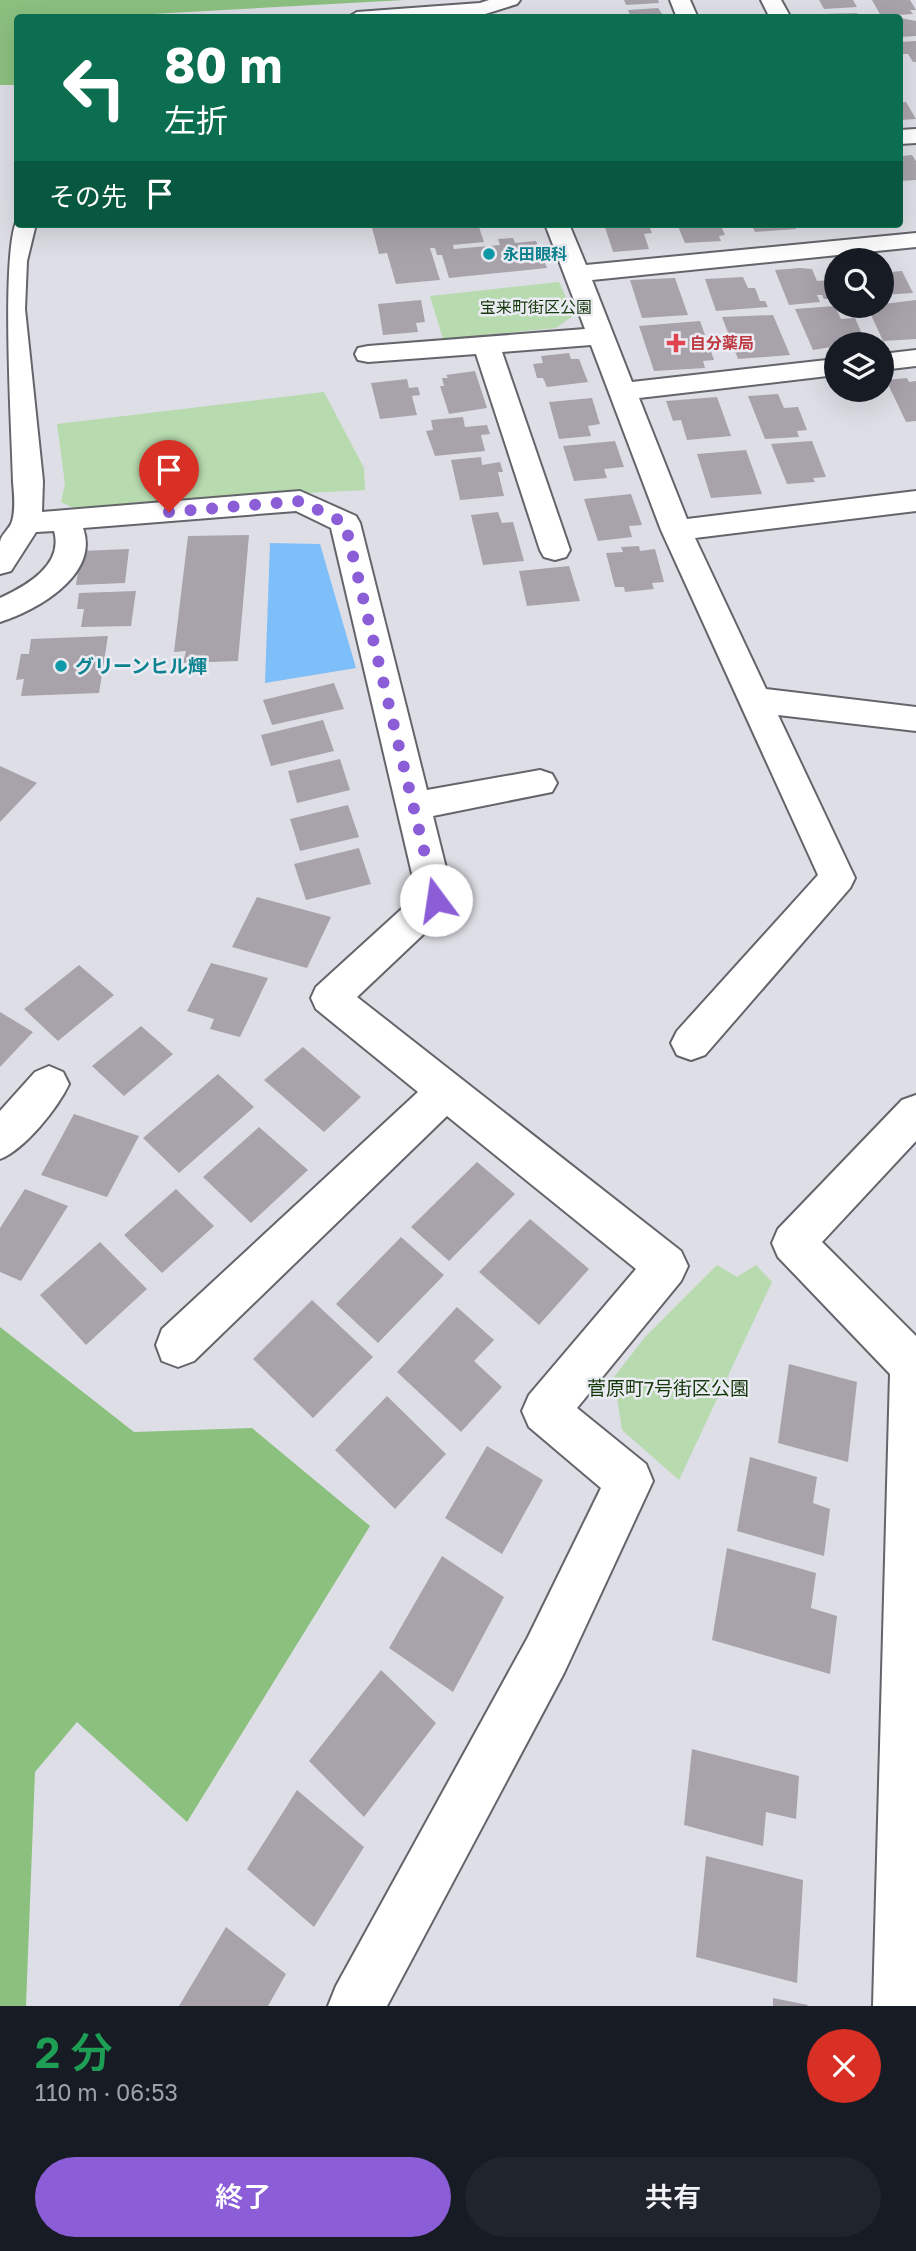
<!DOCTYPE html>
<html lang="ja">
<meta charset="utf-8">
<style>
body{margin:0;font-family:"Golos Text","Noto Sans JP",sans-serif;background:#20242c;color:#f1f3f6;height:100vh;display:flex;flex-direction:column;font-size:26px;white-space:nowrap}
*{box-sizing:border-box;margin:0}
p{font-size:23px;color:#9ea1a6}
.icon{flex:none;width:38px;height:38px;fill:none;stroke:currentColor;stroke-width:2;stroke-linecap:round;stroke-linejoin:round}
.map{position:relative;height:2006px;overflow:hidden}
.sheet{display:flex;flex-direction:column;background:#171b24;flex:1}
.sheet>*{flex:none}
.guide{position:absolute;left:14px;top:14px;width:889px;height:214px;border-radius:7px;box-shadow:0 7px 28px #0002;background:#0b6e4f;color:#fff;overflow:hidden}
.buttons{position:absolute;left:824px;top:248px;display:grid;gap:14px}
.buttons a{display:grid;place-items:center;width:70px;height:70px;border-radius:50%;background:#171b24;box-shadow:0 7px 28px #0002;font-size:35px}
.pin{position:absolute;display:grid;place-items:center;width:60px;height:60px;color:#fff;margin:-72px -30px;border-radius:50% 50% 50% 0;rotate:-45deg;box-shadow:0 0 7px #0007}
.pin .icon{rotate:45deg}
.me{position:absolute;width:77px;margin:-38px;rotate:346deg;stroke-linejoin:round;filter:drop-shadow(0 0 5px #0008)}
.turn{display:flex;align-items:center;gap:24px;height:147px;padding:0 35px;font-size:32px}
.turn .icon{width:91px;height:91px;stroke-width:2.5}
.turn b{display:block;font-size:49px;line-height:60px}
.then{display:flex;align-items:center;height:66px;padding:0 35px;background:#0003;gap:14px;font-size:26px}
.round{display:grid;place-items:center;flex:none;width:74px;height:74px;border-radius:37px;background:#20242c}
.headline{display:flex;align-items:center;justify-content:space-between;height:119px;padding:0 35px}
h1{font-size:42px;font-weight:600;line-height:52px;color:#1e9e55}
.primary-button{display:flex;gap:14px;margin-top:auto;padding:14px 35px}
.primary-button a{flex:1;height:80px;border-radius:42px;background:#8b5ed8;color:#fff;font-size:28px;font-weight:600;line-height:80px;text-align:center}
.primary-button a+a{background:#20242c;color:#f1f3f6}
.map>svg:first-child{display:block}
</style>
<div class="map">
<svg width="916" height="2006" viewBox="0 0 916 2006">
<rect width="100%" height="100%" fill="#dedee6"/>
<path fill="#b7daae" d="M559 282 574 315 556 328 443 339 430 296Z
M324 392 364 468 365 490 228 497 80 511 61 502 65 484 57 424Z
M717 1265 737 1277 756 1265 772 1282 679 1480 622 1430 614 1377 645 1337Z"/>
<path fill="#8cc07f" d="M0 0H405L98 17 18 18 17 85H0Z
M0 1327 134 1432 252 1428 370 1526 187 1822 77 1722 35 1772 26 2006H0Z"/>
<path fill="#7ebef9" d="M270 543 320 544 356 668 265 683Z"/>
<path fill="#a8a3aa" d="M624 0H658L659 3 626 5Z
M819 0H853L857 7 824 9Z
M872 0H910L916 10H910L913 14 881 16Z
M658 8 665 18H631L628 10Z
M857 13 860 18H825L823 14Z
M900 18 916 21V36L900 37Z
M916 41V62H913L908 54H901L900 42Z
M900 102H906L916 119 900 120Z
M900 152 902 156 912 155 916 161V180L900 181Z
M371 224H478L484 242 453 245 454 249 500 245 498 239 513 238 515 243 536 241 547 268 449 278 442 255H437L435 248H430L440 280 396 284 387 253 379 254Z
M604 224H648L652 233 644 234 649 249 613 252Z
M677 224H720L725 235 719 236 721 241 685 243Z
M751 224H793L796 229 755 232Z
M800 268 812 269 817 281 831 280 836 299H824L822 295H817L820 302 789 305 775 270Z
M882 268H889L891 272 902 271 913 293 882 295Z
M743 277 748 288H755L760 301H765L768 307 716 311 705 279Z
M675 278 688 315 642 318 630 280Z
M421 300 425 322 416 323 418 332 383 335 378 304Z
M916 300V339L883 341 867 306Z
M835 306 841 319 855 318 862 334H851L855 343 813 350 795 309Z
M773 315 790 355 738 359 722 317Z
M700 321 714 360 703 361 705 368 654 371 639 326Z
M569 353 571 359H579L588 382 547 387 543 378H537L533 364 543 363 541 356Z
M475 371 487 408 449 414 440 386H444L442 378H448L446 375Z
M907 378 909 382 916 381V421L906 422 886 380Z
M407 379 409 388 418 387 420 395 412 396 417 415 380 419 371 383Z
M778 394 784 408 798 407 807 430 797 431 799 437 765 439 748 396Z
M717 397 731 436 687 440 681 420 673 421 666 401Z
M592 398 600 424 588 426 591 436 559 439 549 402Z
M463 417 465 427 487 425 490 434 481 435 485 451 435 456 426 431 433 430 431 420Z
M615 441 624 467 604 469 607 478 574 481 563 446Z
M812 441 826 477 813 478 815 482 787 484 771 444Z
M746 450 762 494 711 498 697 454Z
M481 457 482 465 500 462 503 472H498L504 496 460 500 451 460Z
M631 494 642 525 629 526 632 537 598 541 584 499Z
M498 512 502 523 513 522 524 561 483 565 471 515Z
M249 535 238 661 183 663 186 651 174 652 188 536Z
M639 546 640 551 655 549 664 582 652 583 654 589 625 592 624 587H615L606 553 623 552 621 547Z
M129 549 125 583 76 585 81 551Z
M569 566 580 601 527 606 519 571Z
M136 591 131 626 81 627 84 609H77L79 593Z
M108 636 99 693 21 696 24 679 16 680 21 654H29L31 639Z
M334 683 344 709 272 725 263 700Z
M323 720 334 751 271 766 261 735Z
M340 759 350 790 297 803 288 771Z
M0 766 37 783 0 822Z
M348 805 359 837 300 851 290 819Z
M359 848 371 884 306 900 294 864Z
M257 897 331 917 307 968 232 947Z
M211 963 268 978 240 1037 210 1029 214 1019 187 1011Z
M79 965 114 995 58 1041 24 1009Z
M0 1012 33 1032 0 1067Z
M141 1026 173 1054 124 1096 92 1066Z
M303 1047 361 1097 324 1132 264 1080Z
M218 1074 254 1107 179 1173 143 1138Z
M74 1114 139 1136 107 1197 41 1175Z
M259 1127 308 1170 251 1223 203 1177Z
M477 1162 515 1194 449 1261 411 1227Z
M25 1189 68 1206 21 1281 0 1272V1228Z
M176 1189 214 1226 162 1273 124 1235Z
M530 1219 589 1269 539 1325 479 1272Z
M401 1237 444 1275 378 1343 336 1304Z
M100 1242 147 1289 86 1345 40 1295Z
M312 1300 373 1357 313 1418 253 1359Z
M457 1307 494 1340 474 1361 502 1387 461 1432 397 1372Z
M789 1364 857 1382 848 1462 778 1443Z
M387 1396 446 1454 395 1509 335 1450Z
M487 1446 543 1480 502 1554 445 1518Z
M750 1457 817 1477 813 1503 830 1509 824 1556 737 1531Z
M727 1548 816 1573 811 1608 837 1616 830 1674 712 1640Z
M442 1556 504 1597 453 1692 389 1648Z
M381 1670 436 1723 364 1817 309 1761Z
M692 1749 799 1776 796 1819 766 1812 763 1846 684 1825Z
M297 1790 364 1847 314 1927 247 1869Z
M706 1856 803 1880 797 1983 696 1957Z
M226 1927 286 1974 268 2006H179Z
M773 1998 808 2005 807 2006H773Z"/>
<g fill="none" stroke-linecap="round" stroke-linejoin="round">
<g stroke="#64656b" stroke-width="4">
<path id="minor" d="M489 0H520L517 4 482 15 347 18 357 12 480 3Z
M670 0H690L698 18H677Z
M761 0H781L791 18H770Z
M916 129V143L900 144V130Z
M18 218V224H36L27 261 25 309 43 481 42 512 300 491 356 516 360 523 427 790 540 770 552 774 557 783 552 792 433 816 454 900 449 910 357 997 681 1251 688 1266 681 1281 577 1408 646 1464 653 1481 564 1673 387 2006H328L336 1986 528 1637 601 1488 529 1427 522 1411 529 1395 636 1269 447 1116 194 1361 178 1367 162 1361 156 1345 162 1329 418 1092 316 1009 311 998 316 987 417 895 331 528 296 511 83 528C100 575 36 611 0 622V598C26 586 64 565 54 531L36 532 11 571 0 574C0 564 0 552 0 542 1 535 8 530 11 524 16 513 14 493 13 482 12 433 0 247 18 218Z
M545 224H569L586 265 916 233V247L592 280 632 382 836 359V375L639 398 687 519 916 491V511L695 538 766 689 916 707V731L778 715 855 878 850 888 705 1055 691 1060 677 1055 671 1043 677 1031 818 875 661 530 591 345 502 352 570 550 566 557 555 560 544 557 540 550 476 354 368 362 358 360 355 354 358 348 368 346 585 329Z
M916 350V366L882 370V354Z
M49 1066 63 1072 69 1084C58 1108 24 1150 0 1159V1111L35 1072Z
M916 1095V1141L822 1242 916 1336V2006H873L890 1374 778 1257 772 1243 778 1229 902 1100Z"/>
</g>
<use href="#minor" fill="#fff" fill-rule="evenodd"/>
</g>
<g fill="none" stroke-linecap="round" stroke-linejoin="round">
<path stroke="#8b5ed8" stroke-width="12" stroke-dasharray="0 21.6" d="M169 512 300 501 345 523 436 900"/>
</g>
<g fill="#0f9aa8" stroke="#ebecf3" stroke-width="2.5">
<circle cx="489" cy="254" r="7"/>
<circle cx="61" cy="666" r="7"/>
</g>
<path fill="#e0444e" stroke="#ebecf3" stroke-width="2.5" d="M672.5 332.5h7v7h7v7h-7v7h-7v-7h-7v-7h7z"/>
<g text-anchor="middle" stroke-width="5" stroke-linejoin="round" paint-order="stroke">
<g font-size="16" font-weight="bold" fill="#0d838f" stroke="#ebecf3" text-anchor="start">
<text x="503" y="260">永田眼科</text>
</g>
<g font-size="16" fill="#16390c" stroke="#ebecf3">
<text x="536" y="313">宝来町街区公園</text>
</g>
<g font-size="16" font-weight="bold" fill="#be3a42" stroke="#ebecf3" text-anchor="start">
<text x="690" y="349">自分薬局</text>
</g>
<g font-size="19" font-weight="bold" fill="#0d838f" stroke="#ebecf3" text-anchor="start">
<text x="75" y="673">グリーンヒル輝</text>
</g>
<g font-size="19" fill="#16390c" stroke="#ebecf3">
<text x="668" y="1395">菅原町7号街区公園</text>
</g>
</g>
</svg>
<div class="buttons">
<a><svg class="icon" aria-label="search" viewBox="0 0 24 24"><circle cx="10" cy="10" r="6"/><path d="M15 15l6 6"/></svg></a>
<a><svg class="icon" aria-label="layers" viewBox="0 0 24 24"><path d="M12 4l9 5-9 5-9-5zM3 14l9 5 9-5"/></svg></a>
</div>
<div class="pin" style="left:169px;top:512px;background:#d93025"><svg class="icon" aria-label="arrive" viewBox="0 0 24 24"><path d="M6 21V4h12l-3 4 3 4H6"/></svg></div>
<svg class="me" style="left:436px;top:900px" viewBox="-20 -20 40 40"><circle r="19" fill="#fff"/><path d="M0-13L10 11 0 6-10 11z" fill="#8b5ed8"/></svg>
<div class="guide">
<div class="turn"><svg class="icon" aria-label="left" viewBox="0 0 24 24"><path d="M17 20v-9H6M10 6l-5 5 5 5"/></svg><div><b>80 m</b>左折</div></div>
<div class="then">その先<svg class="icon" aria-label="arrive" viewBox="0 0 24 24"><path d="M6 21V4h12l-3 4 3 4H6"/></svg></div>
</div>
</div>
<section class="sheet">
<div class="headline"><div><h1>2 分</h1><p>110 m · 06:53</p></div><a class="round" style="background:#d93025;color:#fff"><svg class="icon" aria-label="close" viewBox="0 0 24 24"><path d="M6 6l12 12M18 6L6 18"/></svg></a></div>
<div class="primary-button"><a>終了</a><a>共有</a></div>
</section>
